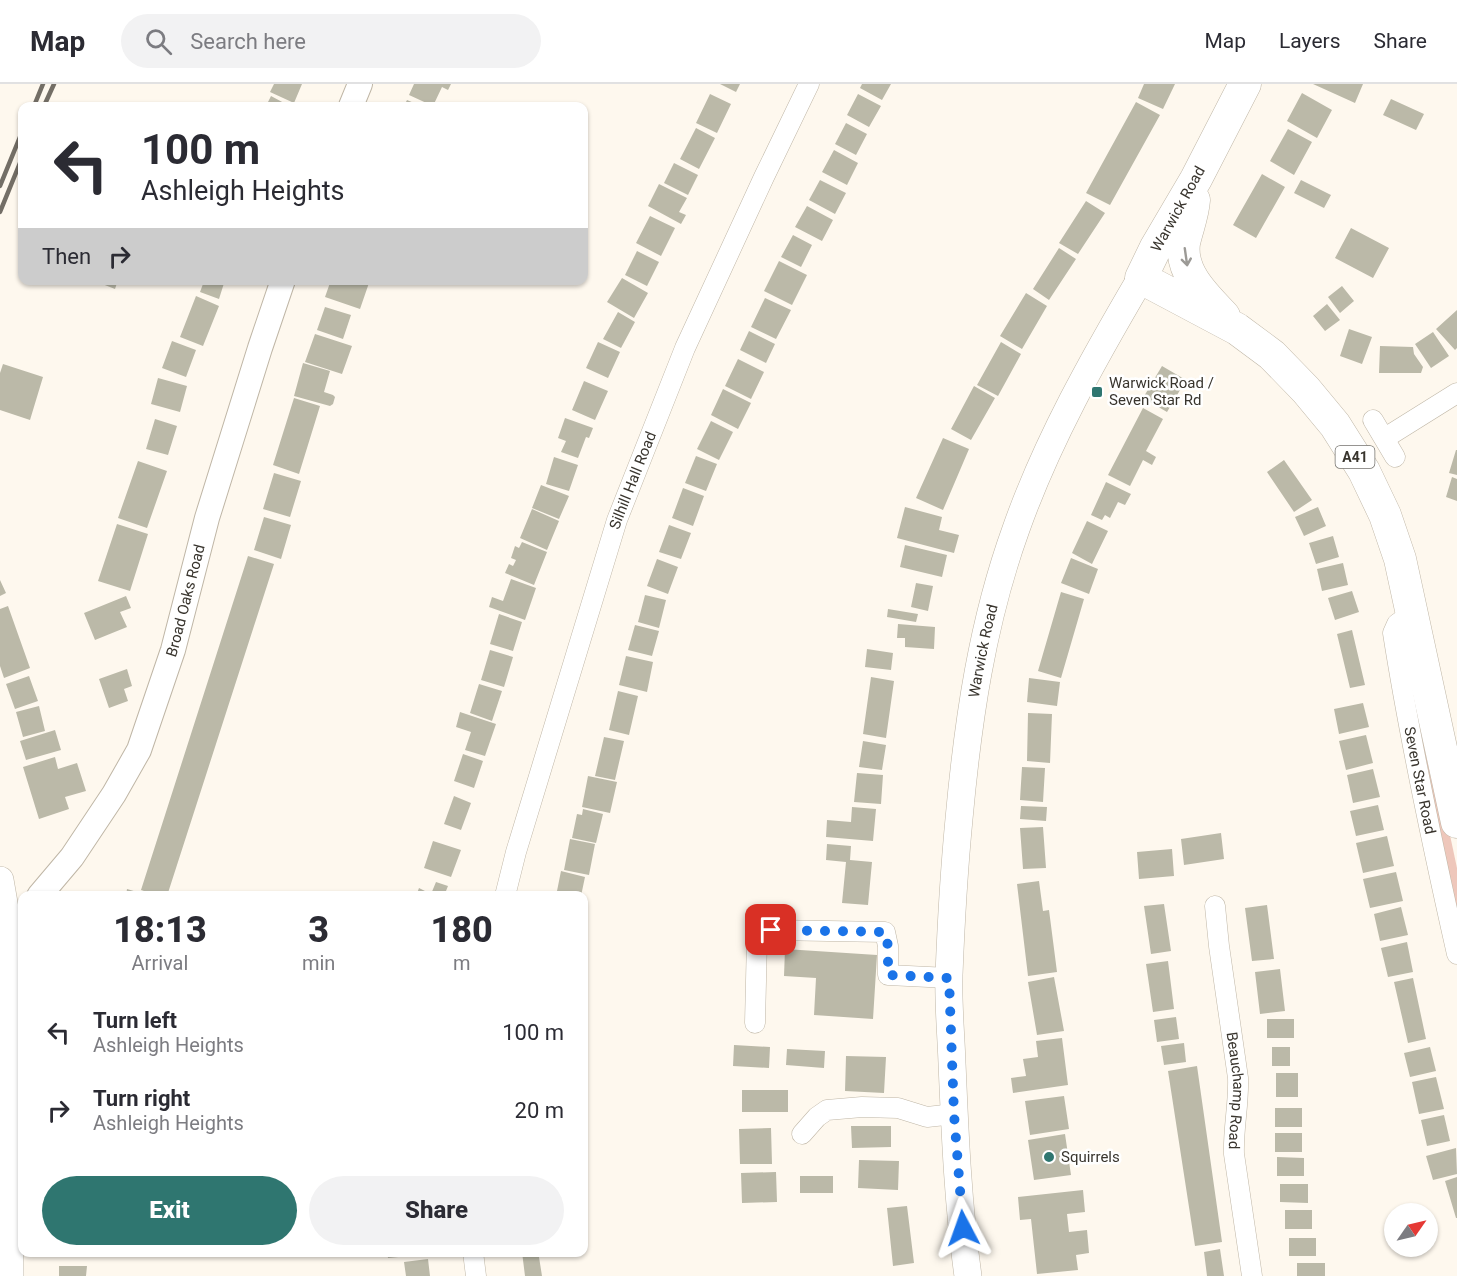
<!DOCTYPE html>
<style>
body{margin:0;font-family:Roboto,sans-serif;background:#f2f2f3;color:#2b2b33;height:100vh;display:flex;flex-direction:column;font-size:22px;white-space:nowrap}
*{box-sizing:border-box;margin:0}
p{font-size:20px;color:#7c7c81}
.icon{flex:none;width:33px;height:33px;fill:none;stroke:currentColor;stroke-width:2;stroke-linecap:round;stroke-linejoin:round}
.map{position:relative;flex:1;overflow:hidden}
.side{position:absolute;left:18px;top:807px;width:570px;height:366px;display:flex;flex-direction:column;background:#fff;border-radius:12px;box-shadow:0 2px 4px #0004}
.side>*{flex:none}
.banner{position:absolute;left:18px;top:18px;width:570px;height:183px;border-radius:12px;box-shadow:0 2px 4px #0004;background:#fff;color:#2b2b33;overflow:hidden}
.needle{width:39px;rotate:56deg}
.buttons{position:absolute;left:1384px;top:1119px;display:grid;gap:12px}
.buttons a{display:grid;place-items:center;width:54px;height:54px;border-radius:50%;background:#fff;box-shadow:0 2px 4px #0004;font-size:30px}
.pin{position:absolute;display:grid;place-items:center;width:51px;height:51px;color:#fff;margin:-26px;border-radius:12px;box-shadow:0 3px 9px #0006}
.me{position:absolute;width:66px;margin:-33px;rotate:356deg;stroke-linejoin:round;filter:drop-shadow(0 0 4px #0008)}
.turn{display:flex;align-items:center;gap:21px;height:126px;padding:0 24px;font-size:27px}
.turn .icon{width:78px;height:78px;stroke-width:2.5}
.turn b{display:block;font-size:42px;line-height:51px}
.then{display:flex;align-items:center;height:57px;padding:0 24px;background:#0003;gap:12px;font-size:22px}
.eta{display:flex;justify-content:space-evenly;align-items:center;height:102px;text-align:center}
.eta b{font-size:36px;font-weight:800;line-height:42px}
.action{display:flex;gap:12px;margin-top:auto;padding:12px 24px}
.action a{flex:1;height:69px;border-radius:36px;background:#2f7670;color:#fff;font-size:24px;font-weight:800;line-height:69px;text-align:center}
.action a+a{background:#f2f2f3;color:#2b2b33}
ul{padding:0;list-style:none}
li{display:flex;align-items:center;gap:18px;height:78px;padding:0 24px}
li div{flex:1}
li b{display:block;font-size:22px}
li em{font-style:normal}
header{display:flex;align-items:center;gap:36px;box-sizing:border-box;height:84px;padding:0 30px;background:#fff;border-bottom:2px solid #e1e1e2}
header strong{font-size:28px}
nav{display:flex;gap:33px;margin-inline-start:auto;font-size:21px}
.search{width:420px;height:54px;background:#f2f2f3;display:flex;align-items:center;gap:15px;box-sizing:border-box;padding:0 21px;border-radius:33px;color:#7c7c81;font-size:22px}
.map>svg:first-child{display:block}
</style>
<header>
<strong>Map</strong>
<div class="search"><svg class="icon" aria-label="search" viewBox="0 0 24 24"><circle cx="10" cy="10" r="6"/><path d="M15 15l6 6"/></svg>Search here</div>
<nav><a>Map</a><a>Layers</a><a>Share</a></nav>
</header>
<div class="map">
<svg width="1457" height="1192" viewBox="0 0 1457 1192">
<rect width="100%" height="100%" fill="#fef8ee"/>
<path fill="#eec7bb" d="M1408 554 1457 784V842L1409 618Z"/>
<path fill="#bbb9a8" d="M274 0H302L294 19 270 8Z
M414 0H451L448 6 442 3 433 22 409 11Z
M720 0H740L736 8Z
M862 0H891L882 16 860 4Z
M1144 0H1175L1163 25 1138 14Z
M1313 0H1363L1355 19Z
M1302 9 1332 26 1317 54 1287 37Z
M710 10 731 20 717 49 696 39Z
M858 10 881 22 869 43 847 31Z
M271 12 284 19 282 22H266Z
M1391 15 1424 30 1416 46 1383 31Z
M407 16 421 22H404Z
M1136 18 1160 31 1110 121 1086 109Z
M846 39 867 50 856 71 835 60Z
M696 44 715 54 699 85 680 75Z
M1288 45 1312 58 1294 91 1270 77Z
M834 66 858 79 847 101 822 88Z
M674 79 698 91 688 111 664 99Z
M1262 90 1285 103 1256 154 1233 141Z
M820 96 846 109 835 130 809 116Z
M1301 96 1331 111 1324 124 1294 109Z
M659 100 687 114 679 128 686 131 681 140 648 122Z
M1086 117 1105 129 1078 170 1059 159Z
M807 122 833 136 822 157 795 143Z
M650 132 675 144 661 172 636 159Z
M1351 144 1389 164 1373 194 1335 174Z
M793 151 812 161 801 183 781 173Z
M1059 164 1076 175 1049 216 1033 205Z
M637 167 659 178 647 202 625 191Z
M779 177 807 191 792 221 764 207Z
M622 194 648 209 634 234 607 218Z
M92 196H118L115 205Z
M196 196H225L219 215 200 208 203 200Z
M331 196H370L360 225 325 213Z
M1342 202 1354 217 1340 229 1328 213Z
M1026 209 1047 222 1022 265 1000 252Z
M196 212 219 222 203 262 180 253Z
M765 214 791 226 776 255 751 243Z
M1327 220 1340 236 1325 247 1313 232Z
M325 223 351 231 343 255 317 246Z
M1457 226V264L1455 266 1436 245Z
M618 228 635 238 621 264 603 255Z
M1349 245 1372 253 1362 280 1340 272Z
M749 247 775 260 766 279 740 266Z
M1433 248 1449 272 1431 284 1415 260Z
M315 250 352 262 342 290 305 278Z
M172 257 196 266 186 293 162 284Z
M598 258 620 268 608 294 586 284Z
M1001 258 1021 270 998 312 977 301Z
M1380 262 1413 263 1414 270 1423 283 1421 289H1379Z
M738 275 764 288 751 315 725 302Z
M303 279 330 287 324 308 333 311 335 313 333 320 330 322 294 312Z
M3 280 43 293 30 336 0 326V289Z
M1162 282 1186 296 1167 328 1143 314Z
M158 294 187 302 180 328 151 320Z
M584 297 608 307 595 336 572 326Z
M974 302 995 314 971 356 951 345Z
M723 305 751 319 738 345 711 331Z
M294 314 320 322 299 390 273 381Z
M1143 324 1163 335 1146 367 1156 373 1152 381 1143 376 1130 402 1108 391Z
M565 334 593 344 589 354 586 353 578 374 561 368 566 357 558 354Z
M155 335 177 342 168 371 146 365Z
M711 337 733 348 719 376 697 365Z
M943 354 969 365 943 426 916 414Z
M1456 366H1457V391L1449 389Z
M696 372 717 380 706 407 685 399Z
M554 373 578 381 569 407 546 400Z
M1284 376 1312 416 1294 428 1267 388Z
M138 377 167 387 147 444 118 434Z
M274 389 301 397 290 433 263 425Z
M1452 393 1457 395V417L1446 413Z
M1106 398 1131 410 1125 421 1118 418 1110 434 1105 431 1102 436 1091 431Z
M541 401 569 412 559 435 532 424Z
M683 404 704 412 693 442 672 434Z
M905 423 942 433 939 446 959 451 954 469 897 454Z
M1318 423 1326 442 1304 452 1295 433Z
M532 425 559 437 547 466 520 454Z
M264 433 291 441 281 475 254 466Z
M1087 437 1108 447 1092 480 1072 469Z
M117 440 148 450 130 507 98 497Z
M669 441 691 449 681 475 659 468Z
M1333 452 1339 473 1316 480 1309 459Z
M522 458 547 468 534 501 505 489 509 480 513 482 516 476 511 474 515 462 519 464Z
M905 461 947 471 942 493 900 483Z
M248 472 274 480 167 812H159L141 806Z
M1071 474 1098 485 1089 510 1061 499Z
M657 475 678 483 668 510 647 502Z
M1343 479 1348 501 1322 507 1317 485Z
M511 495 536 504 525 536 489 523 492 513 503 517Z
M0 496 6 509 0 512Z
M916 499 933 502 928 527 911 523Z
M1352 507 1359 528 1335 536 1328 514Z
M1061 508 1084 515 1061 594 1038 587Z
M645 511 666 516 659 544 638 538Z
M126 512 131 524 120 528 127 543 95 556 84 529Z
M8 522 30 584 4 594 0 582V525Z
M888 525 918 530 916 538 887 533Z
M499 530 522 538 513 567 490 560Z
M898 540 935 543 934 565 905 563V554H897Z
M635 541 659 547 652 572 628 566Z
M1352 546 1365 601 1350 604 1337 550Z
M867 565 893 569 891 586 865 583Z
M490 566 513 573 504 603 481 596Z
M626 572 653 578 647 608 619 601Z
M127 585 132 602 124 605 128 617 109 624 99 595Z
M29 592 38 617 15 625 6 600Z
M871 593 894 597 886 654 863 650Z
M1029 594 1060 598 1057 622 1027 618Z
M479 600 502 607 492 637 470 629Z
M618 607 638 612 629 651 609 646Z
M1363 619 1369 643 1339 650 1334 625Z
M39 622 45 647 23 653 16 628Z
M460 628 496 640 485 672 465 666 471 648 456 643Z
M1028 629 1052 630 1050 679 1027 677Z
M55 646 61 666 26 676 20 657Z
M1366 651 1373 679 1346 686 1339 657Z
M604 653 624 657 615 696 595 692Z
M863 657 886 661 882 686 859 683Z
M463 670 483 677 474 704 454 697Z
M55 673 58 685 77 679 86 707 65 713 69 725 39 735 23 683Z
M1022 683 1045 684 1043 718 1020 716Z
M1373 685 1380 713 1353 719 1347 691Z
M857 689 883 691 881 720 854 718Z
M588 692 617 698 610 729 582 723Z
M454 712 471 719 461 746 444 740Z
M1378 721 1384 746 1356 752 1350 727Z
M1021 722 1047 723 1046 737 1020 735Z
M852 723 876 725 873 757 826 753 827 736 851 738Z
M583 725 603 730 596 759 572 754 577 730 582 731Z
M1043 743 1046 784 1023 785 1020 744Z
M1221 749 1224 775 1184 781 1181 755Z
M1387 752 1394 782 1363 789 1356 759Z
M570 755 595 760 589 791 564 786Z
M433 757 461 766 451 793 424 784Z
M827 760 851 762 850 776 872 778 868 821 842 819 846 778 826 776Z
M1172 765 1174 792 1139 795 1137 768Z
M561 787 585 793 581 812H556Z
M1396 788 1403 817 1370 824 1363 795Z
M1039 797 1043 827 1049 826 1057 888 1028 892 1017 800Z
M436 798 448 802 444 812H416L419 804 431 810Z
M127 805 147 811V812H126Z
M1164 820 1171 867 1151 870 1144 822Z
M1267 821 1274 875 1252 877 1245 824Z
M1401 823 1408 851 1380 857 1374 830Z
M1407 858 1413 888 1388 893 1381 864Z
M785 865 877 871 873 935 814 931 816 894 784 892Z
M1168 877 1174 925 1153 928 1146 880Z
M1280 885 1285 927 1260 930 1255 888Z
M1054 893 1064 947 1037 951 1028 898Z
M1413 894 1426 955 1408 959 1394 898Z
M1176 933 1179 955 1157 958 1154 936Z
M1267 935H1294V954H1267Z
M1062 954 1068 1001 1013 1009 1011 994 1026 992 1023 975 1038 973 1036 957Z
M1184 959 1186 978 1164 981 1161 962Z
M734 961 770 963 769 984 733 982Z
M1272 963H1290V982H1272Z
M1430 963 1436 987 1410 993 1404 969Z
M787 965 825 967 824 984 786 981Z
M846 972 886 973 884 1009 845 1007Z
M1197 982 1222 1158 1195 1162 1168 987Z
M1276 989H1298V1013H1276Z
M1436 993 1444 1025 1419 1030 1412 998Z
M742 1006H788V1028H742Z
M1064 1012 1069 1045 1030 1051 1025 1017Z
M1275 1024H1302V1043H1275Z
M1444 1031 1450 1057 1427 1062 1421 1036Z
M851 1042H891V1063L852 1064Z
M771 1044 772 1080H740L739 1045Z
M1275 1049H1302V1068H1275Z
M1065 1050 1071 1091 1034 1096 1028 1056Z
M1456 1064 1457 1090 1433 1096 1426 1072Z
M1277 1073 1304 1074V1092H1277Z
M859 1076 899 1077 898 1106 858 1104Z
M776 1088 777 1118 742 1119 741 1089Z
M800 1092H833V1109H800Z
M1457 1093V1134H1456L1445 1097Z
M1280 1100H1308V1119L1280 1118Z
M1083 1106 1085 1128 1067 1130 1069 1148 1087 1146 1089 1169 1076 1171 1078 1186 1037 1190 1031 1135 1020 1136 1018 1113Z
M907 1122 914 1179 893 1182 887 1124Z
M1285 1126H1312V1145H1285Z
M1289 1154H1316V1172H1289Z
M1220 1165 1224 1192H1207L1204 1168Z
M387 1168H419V1171L388 1174Z
M522 1168H545V1172L539 1173 542 1192H525Z
M428 1175 430 1192H406L404 1178Z
M1297 1179H1325V1192H1297Z
M59 1182H87L86 1192H59Z"/>
<g fill="none" stroke-linecap="round" stroke-linejoin="round">
<g stroke="#bfb6a6" stroke-width="21">
<g id="minor">
<path d="M1373 336 1395 373"/>
<path d="M1385 354 1457 309"/>
<path id="s1" d="M1411 530 1397 540 1393 549C1410 657 1433 764 1457 870"/>
<path id="s2" d="M505 812 516 768 617 436 685 264 764 93 809 0"/>
<path id="s3" d="M1215 822 1219 862 1238 994C1239 1020 1233 1045 1234 1070L1252 1192"/>
<path d="M755 939 757 855 763 849 771 846 885 848 888 862V891L949 894"/>
<path d="M802 1050 817 1033 827 1026 862 1023 898 1024 927 1033 954 1030"/>
<path d="M473 1168 476 1192"/>
</g>
</g>
<g stroke="#bfb6a6" stroke-width="26">
<g id="tertiary">
<path d="M351 22 360 0"/>
<path id="s4" d="M39 812 72 773 114 710 139 666 173 566 207 434 260 264 283 196"/>
</g>
</g>
<g stroke="#bfb6a6" stroke-width="28">
<g id="secondary">
<path d="M0 796 8 842 10 1192"/>
<path id="s5" d="M968 1192C958 1122 955 1050 952 979 951 950 948 920 949 891 951 839 954 787 959 735 968 636 982 539 1016 445 1047 357 1094 274 1141 194"/>
</g>
</g>
<g stroke="#bfb6a6" stroke-width="33">
<path id="trunk" d="M1245 0 1196 95 1156 163 1141 194 1237 245 1272 271 1306 306 1335 341 1364 387 1385 431 1400 475 1457 738
M1194 116C1193 131 1187 145 1184 159 1180 189 1205 212 1224 232"/>
</g>
<use href="#minor" stroke="#fff" stroke-width="20"/>
<use href="#tertiary" stroke="#fff" stroke-width="24"/>
<use href="#secondary" stroke="#fff" stroke-width="27"/>
<use href="#trunk" stroke="#fff" stroke-width="32"/>
<path stroke="#736e66" stroke-width="4.5" d="M34 22 43 0
M44 22 54 0
M0 102 22 48
M0 128 22 74"/>
</g>
<defs><path id="oneway-shaft" d="M-6 0H5M1.5-3L5.5 0L1.5 3" fill="none" stroke-width="1.6" stroke-linecap="round" stroke-linejoin="round" transform="scale(1.5)"/></defs>
<use stroke="#9c9a96" href="#oneway-shaft" transform="translate(1186 173) rotate(82)"/>
<g fill="none" stroke-linecap="round" stroke-linejoin="round">
<path stroke="#1a73e8" stroke-width="10" stroke-dasharray="0 18" d="M771 846 885 848 888 862V891L949 894 954 1030 963 1144"/>
</g>
<g fill="#2f7670" stroke="#fff" stroke-width="2">
<rect x="1091" y="302" width="12" height="12" rx="3"/>
<circle cx="1049" cy="1073" r="6"/>
</g>
<g text-anchor="middle" stroke-width="5" stroke-linejoin="round" paint-order="stroke">
<rect fill="#fff" stroke="#74726d" stroke-width="1.5" x="1335.5" y="362" width="39" height="22" rx="4.5"/>
<g font-size="14" font-weight="bold" fill="#39352e">
<text x="1355" y="378">A41</text>
</g>
<g font-size="15" fill="#39352e" stroke="#fff">
<text transform="translate(1178 125) rotate(-61)" y="5">Warwick Road</text>
<text dy="5" stroke="none"><textPath href="#s2" startOffset="435">Silhill Hall Road</textPath></text>
<text dy="5" stroke="none"><textPath href="#s4" startOffset="334">Broad Oaks Road</textPath></text>
<text dy="5" stroke="none"><textPath href="#s5" startOffset="628">Warwick Road</textPath></text>
<text dy="5" stroke="none"><textPath href="#s1" startOffset="177">Seven Star Road</textPath></text>
<text dy="5" stroke="none"><textPath href="#s3" startOffset="186">Beauchamp Road</textPath></text>
</g>
<g font-size="15" fill="#39352e" stroke="#fff" text-anchor="start">
<text x="1109" y="304">Warwick Road /<tspan x="1109" dy="17">Seven Star Rd</tspan></text>
<text x="1061" y="1078">Squirrels</text>
</g>
</g>
</svg>
<div class="buttons">
<a><svg class="needle" viewBox="-14 -14 28 28"><path d="M0-13l5 13h-10z" fill="#e53935"/><path d="M0 13l5-13h-10z" fill="#7c7c81"/></svg></a>
</div>
<div class="pin" style="left:771px;top:846px;background:#d93025"><svg class="icon" aria-label="arrive" viewBox="0 0 24 24"><path d="M6 21V4h12l-3 4 3 4H6"/></svg></div>
<svg class="me" style="left:963px;top:1144px" viewBox="-20 -20 40 40"><path d="M0-17L14 15 0 8-14 15z" fill="#1a73e8" stroke="#fff" stroke-width="4"/></svg>
<div class="banner">
<div class="turn"><svg class="icon" aria-label="left" viewBox="0 0 24 24"><path d="M17 20v-9H6M10 6l-5 5 5 5"/></svg><div><b>100 m</b>Ashleigh Heights</div></div>
<div class="then">Then<svg class="icon" aria-label="right" viewBox="0 0 24 24"><path d="M7 20v-9h11M14 6l5 5-5 5"/></svg></div>
</div>
<section class="side">
<div class="eta">
<div><b>18:13</b><p>Arrival</p></div>
<div><b>3</b><p>min</p></div>
<div><b>180</b><p>m</p></div>
</div>
<ul>
<li><svg class="icon" aria-label="left" viewBox="0 0 24 24"><path d="M17 20v-9H6M10 6l-5 5 5 5"/></svg><div><b>Turn left</b><p>Ashleigh Heights</p></div><em>100 m</em></li>
<li><svg class="icon" aria-label="right" viewBox="0 0 24 24"><path d="M7 20v-9h11M14 6l5 5-5 5"/></svg><div><b>Turn right</b><p>Ashleigh Heights</p></div><em>20 m</em></li>
</ul>
<div class="action"><a>Exit</a><a>Share</a></div>
</section>
</div>
